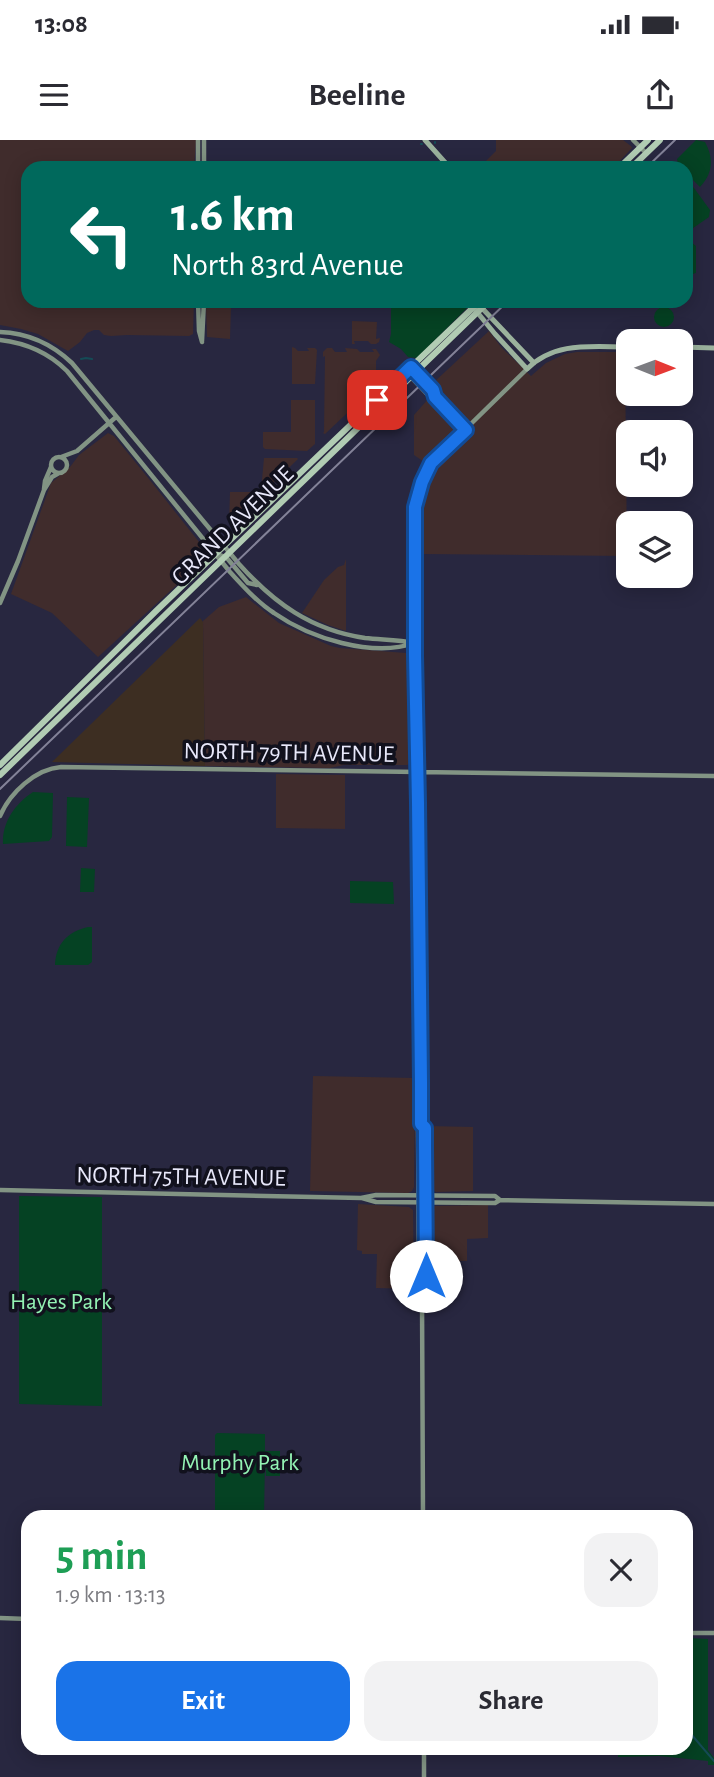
<!DOCTYPE html>
<meta charset="utf-8">
<style>
body{margin:0;font-family:"Alegreya Sans",sans-serif;background:#f2f2f3;color:#2b2b33;height:100vh;display:flex;flex-direction:column;font-size:26px;white-space:nowrap}
*{box-sizing:border-box;margin:0}
p{font-size:23px;color:#7c7c81}
.icon{flex:none;width:38px;height:38px;fill:none;stroke:currentColor;stroke-width:2;stroke-linecap:round;stroke-linejoin:round}
.map{position:relative;flex:1;overflow:hidden}
.details{position:absolute;left:21px;top:1370px;width:672px;height:245px;display:flex;flex-direction:column;background:#fff;border-radius:21px;box-shadow:0 4px 18px #0003}
.details>*{flex:none}
.top-card{position:absolute;left:21px;top:21px;width:672px;height:147px;border-radius:21px;box-shadow:0 4px 18px #0003;background:#00695c;color:#fff;overflow:hidden}
.needle{width:46px;rotate:91deg}
.controls{position:absolute;left:616px;top:189px;display:grid;gap:14px}
.controls a{display:grid;place-items:center;width:77px;height:77px;border-radius:14px;background:#fff;box-shadow:0 4px 18px #0003;font-size:35px}
.pin{position:absolute;display:grid;place-items:center;width:60px;height:60px;color:#fff;margin:-30px;border-radius:14px;box-shadow:0 4px 10px #0006}
.me{position:absolute;width:77px;margin:-38px;rotate:0deg;stroke-linejoin:round;filter:drop-shadow(0 0 5px #0008)}
.turn{display:flex;align-items:center;gap:24px;height:147px;padding:0 35px;font-size:32px}
.turn .icon{width:91px;height:91px;stroke-width:2.5}
.turn b{display:block;font-size:49px;line-height:60px}
.round{display:grid;place-items:center;flex:none;width:74px;height:74px;border-radius:21px;background:#f2f2f3}
.headline{display:flex;align-items:center;justify-content:space-between;height:119px;padding:0 35px}
h1{font-size:42px;font-weight:600;line-height:52px;color:#1e9e55}
.button{display:flex;gap:14px;margin-top:auto;padding:14px 35px}
.button a{flex:1;height:80px;border-radius:21px;background:#1a73e8;color:#fff;font-size:28px;font-weight:600;line-height:80px;text-align:center}
.button a+a{background:#f2f2f3;color:#2b2b33}
.status{display:flex;justify-content:space-between;align-items:center;height:49px;padding:0 35px;background:#fff;direction:ltr}
.status svg{height:19px;fill:currentColor}
header{display:flex;justify-content:space-between;align-items:center;height:91px;padding:0 35px;background:#fff;font-size:32px;font-weight:600}
.map>svg:first-child{display:block}
</style>
<div class="status"><b>13:08</b><svg viewBox="0 0 49 12"><path d="M0 12V9h3v3zM5 12V6h3v6zM10 12V3h3v9zM15 12V0h3v12zM26 1h20v11H26zM47 4h2v5h-2z"/></svg></div>
<header><svg class="icon" aria-label="menu" viewBox="0 0 24 24"><path d="M4 6h16M4 12h16M4 18h16"/></svg>Beeline<svg class="icon" aria-label="share" viewBox="0 0 24 24"><path d="M12 15V3M7 8l5-5 5 5M5 13v7h14v-7"/></svg></header>
<div class="map">
<svg width="714" height="1637" viewBox="0 0 714 1637">
<rect width="100%" height="100%" fill="#282740"/>
<path fill="#402c2c" d="M0 0H196L194 28H28V161H194L193 194 189 196 127 195 111 196 104 195 99 190H94L87 193 80 202 68 211 38 194 21 189 0 185Z
M496 0H623L631 6 632 8 613 28H479L496 11Z
M206 166H231L230 199 207 197Z
M352 181 377 182 376 199 380 198 379 202 376 204H371L368 201H354L355 204H352Z
M489 191 501 207 531 236 546 223 565 214 577 212H625L627 416 422 414 421 412 423 388 422 365 427 346 436 330 414 315V275L437 249 432 244Z
M292 207 295 208 298 211H309L307 208H315L317 210 315 244H292Z
M327 208H332L335 212H347L345 208 357 209 360 212H374L372 209H376L380 215 376 221V241L379 240 378 244 325 294 323 293 324 292 325 216 323 217V212Z
M291 260H315V304L307 311 265 309 263 307V292H291Z
M108 293 114 296 149 339 207 412V415L203 421 98 517 52 473 11 454 51 343 70 327 79 315Z
M264 318H297L298 319 264 352 261 351Z
M230 352H255L253 364 235 382 229 384Z
M346 419V491L328 485 302 473 324 440 338 427 344 425Z
M246 457 279 483 331 506 340 508 406 513 408 515V557L412 602V623L407 625H344L330 628 205 626 203 481 219 467Z
M276 634 345 635V689L276 688Z
M313 936 415 938 414 1047 412 1051 408 1053 310 1051Z
M427 986 473 987V1051L436 1052 431 1049Z
M358 1064 409 1067 413 1070 414 1144 417 1149 376 1148 377 1114H362V1111L357 1110Z
M488 1065V1098L467 1099V1121H460V1145H428L430 1128 431 1068 434 1066Z"/>
<path fill="#3d2e22" d="M200 478 203 482 205 626 52 622Z"/>
<path fill="#054223" d="M696 0 705 2C714 18 713 33 700 47L686 33V28H682L678 24 677 19Z
M686 41 694 48 710 70 709 77 686 93Z
M686 102H691L696 106V133L686 136Z
M391 161H465L468 166 466 169 417 218 408 217 401 209 389 202 391 194Z
M654 177a10 10 0 1 1 20 0a10 10 0 1 1-20 0Z
M33 652 53 653 52 697 49 701 3 704C2 682 15 664 33 652Z
M67 657 89 658 87 707 66 706Z
M81 728 95 729 94 752H80Z
M350 741 393 742 394 764 350 763Z
M88 787H92V822L88 825H55C56 804 67 792 88 787Z
M19 1056 102 1057V1266L19 1264Z
M217 1293 265 1294V1311H280V1336H266L265 1318 264 1377H215V1295Z
M686 1498 708 1499V1610L714 1618V1625H708V1621L659 1616 618 1617V1608H686Z"/>
<g fill="none" stroke-linecap="round" stroke-linejoin="round">
<path stroke="#154b56" stroke-width="2" d="M435 3V2
M421 4H422
M81 219 86 218 92 219
M691 1594 714 1621"/>
<path stroke="#829484" stroke-width="4.5" d="M198 0V28
M204 0V28
M633 0 646 13
M198 161 199 191 202 202
M0 192C28 193 52 204 72 223L239 424C274 463 311 490 365 498 381 500 398 499 414 503
M0 200C26 203 49 213 67 231L230 432C244 447 257 462 274 473 310 498 372 518 415 503
M202 201 204 161
M411 227 433 250 435 257 466 290
M406 232 428 255 434 256
M51 325a8 8 0 1 1 16 0a8 8 0 1 1-16 0Z
M61 317 77 311 116 277
M44 349 45 341 51 327
M215 414 226 417 248 443 257 445
M0 463 18 421 44 350 52 337 59 333
M0 676C10 653 35 629 61 627L714 636
M421 984 425 988 426 1136 423 1143 422 1157 423 1377
M0 1050 361 1058 376 1055 495 1056 500 1060
M362 1058 376 1062 495 1063 500 1060 714 1064
M423 1143 419 1139 418 989 421 984 418 663 415 515V367L422 342 431 323 527 229
M0 1478 28 1479
M686 1493H714
M424 1608V1637"/>
<path stroke="#9bb29d" stroke-width="5" d="M425 0 450 28
M468 161 495 194 527 229C555 201 592 207 628 207
M480 166 534 223
M681 207 714 208"/>
<path stroke="#b1ccb3" stroke-width="6" d="M619 28 648 0
M631 28 660 0
M0 625 156 471 480 161
M0 635 489 161"/>
<path stroke="#838298" stroke-width="2" d="M646 28 675 0
M0 649 508 161"/>
</g>
<g fill="none" stroke-linecap="round" stroke-linejoin="round">
<g stroke="#114b97" stroke-width="18">
<path id="route" d="M377 260 411 227 433 250 435 257 466 290 431 323 422 342 415 367V515L418 663 421 942V984L425 988V1004L426 1136"/>
</g>
<use href="#route" stroke="#1a73e8" stroke-width="12"/>
</g>
<g text-anchor="middle" stroke-width="7" stroke-linejoin="round" paint-order="stroke">
<g font-size="24" fill="#e8e8fa" stroke="#11111d">
<text transform="translate(232 385) rotate(-44)" y="8">GRAND AVENUE</text>
<text transform="translate(289 612) rotate(1)" y="8">NORTH 79TH AVENUE</text>
<text transform="translate(181 1036) rotate(1)" y="8">NORTH 75TH AVENUE</text>
</g>
<g font-size="24" fill="#93f3b4" stroke="#11111d">
<text x="61" y="1169">Hayes Park</text>
<text x="240" y="1330">Murphy Park</text>
</g>
</g>
</svg>
<div class="controls">
<a><svg class="needle" viewBox="-14 -14 28 28"><path d="M0-13l5 13h-10z" fill="#e53935"/><path d="M0 13l5-13h-10z" fill="#7c7c81"/></svg></a>
<a><svg class="icon" aria-label="sound" viewBox="0 0 24 24"><path d="M4 9h4l5-4v14l-5-4H4zM17 9q2 3 0 6"/></svg></a>
<a><svg class="icon" aria-label="layers" viewBox="0 0 24 24"><path d="M12 4l9 5-9 5-9-5zM3 14l9 5 9-5"/></svg></a>
</div>
<div class="pin" style="left:377px;top:260px;background:#d93025"><svg class="icon" aria-label="arrive" viewBox="0 0 24 24"><path d="M6 21V4h12l-3 4 3 4H6"/></svg></div>
<svg class="me" style="left:426px;top:1136px" viewBox="-20 -20 40 40"><circle r="19" fill="#fff"/><path d="M0-13L10 11 0 6-10 11z" fill="#1a73e8"/></svg>
<div class="top-card">
<div class="turn"><svg class="icon" aria-label="left" viewBox="0 0 24 24"><path d="M17 20v-9H6M10 6l-5 5 5 5"/></svg><div><b>1.6 km</b>North 83rd Avenue</div></div>
</div>
<section class="details">
<div class="headline"><div><h1>5 min</h1><p>1.9 km · 13:13</p></div><a class="round"><svg class="icon" aria-label="close" viewBox="0 0 24 24"><path d="M6 6l12 12M18 6L6 18"/></svg></a></div>
<div class="button"><a>Exit</a><a>Share</a></div>
</section>
</div>
